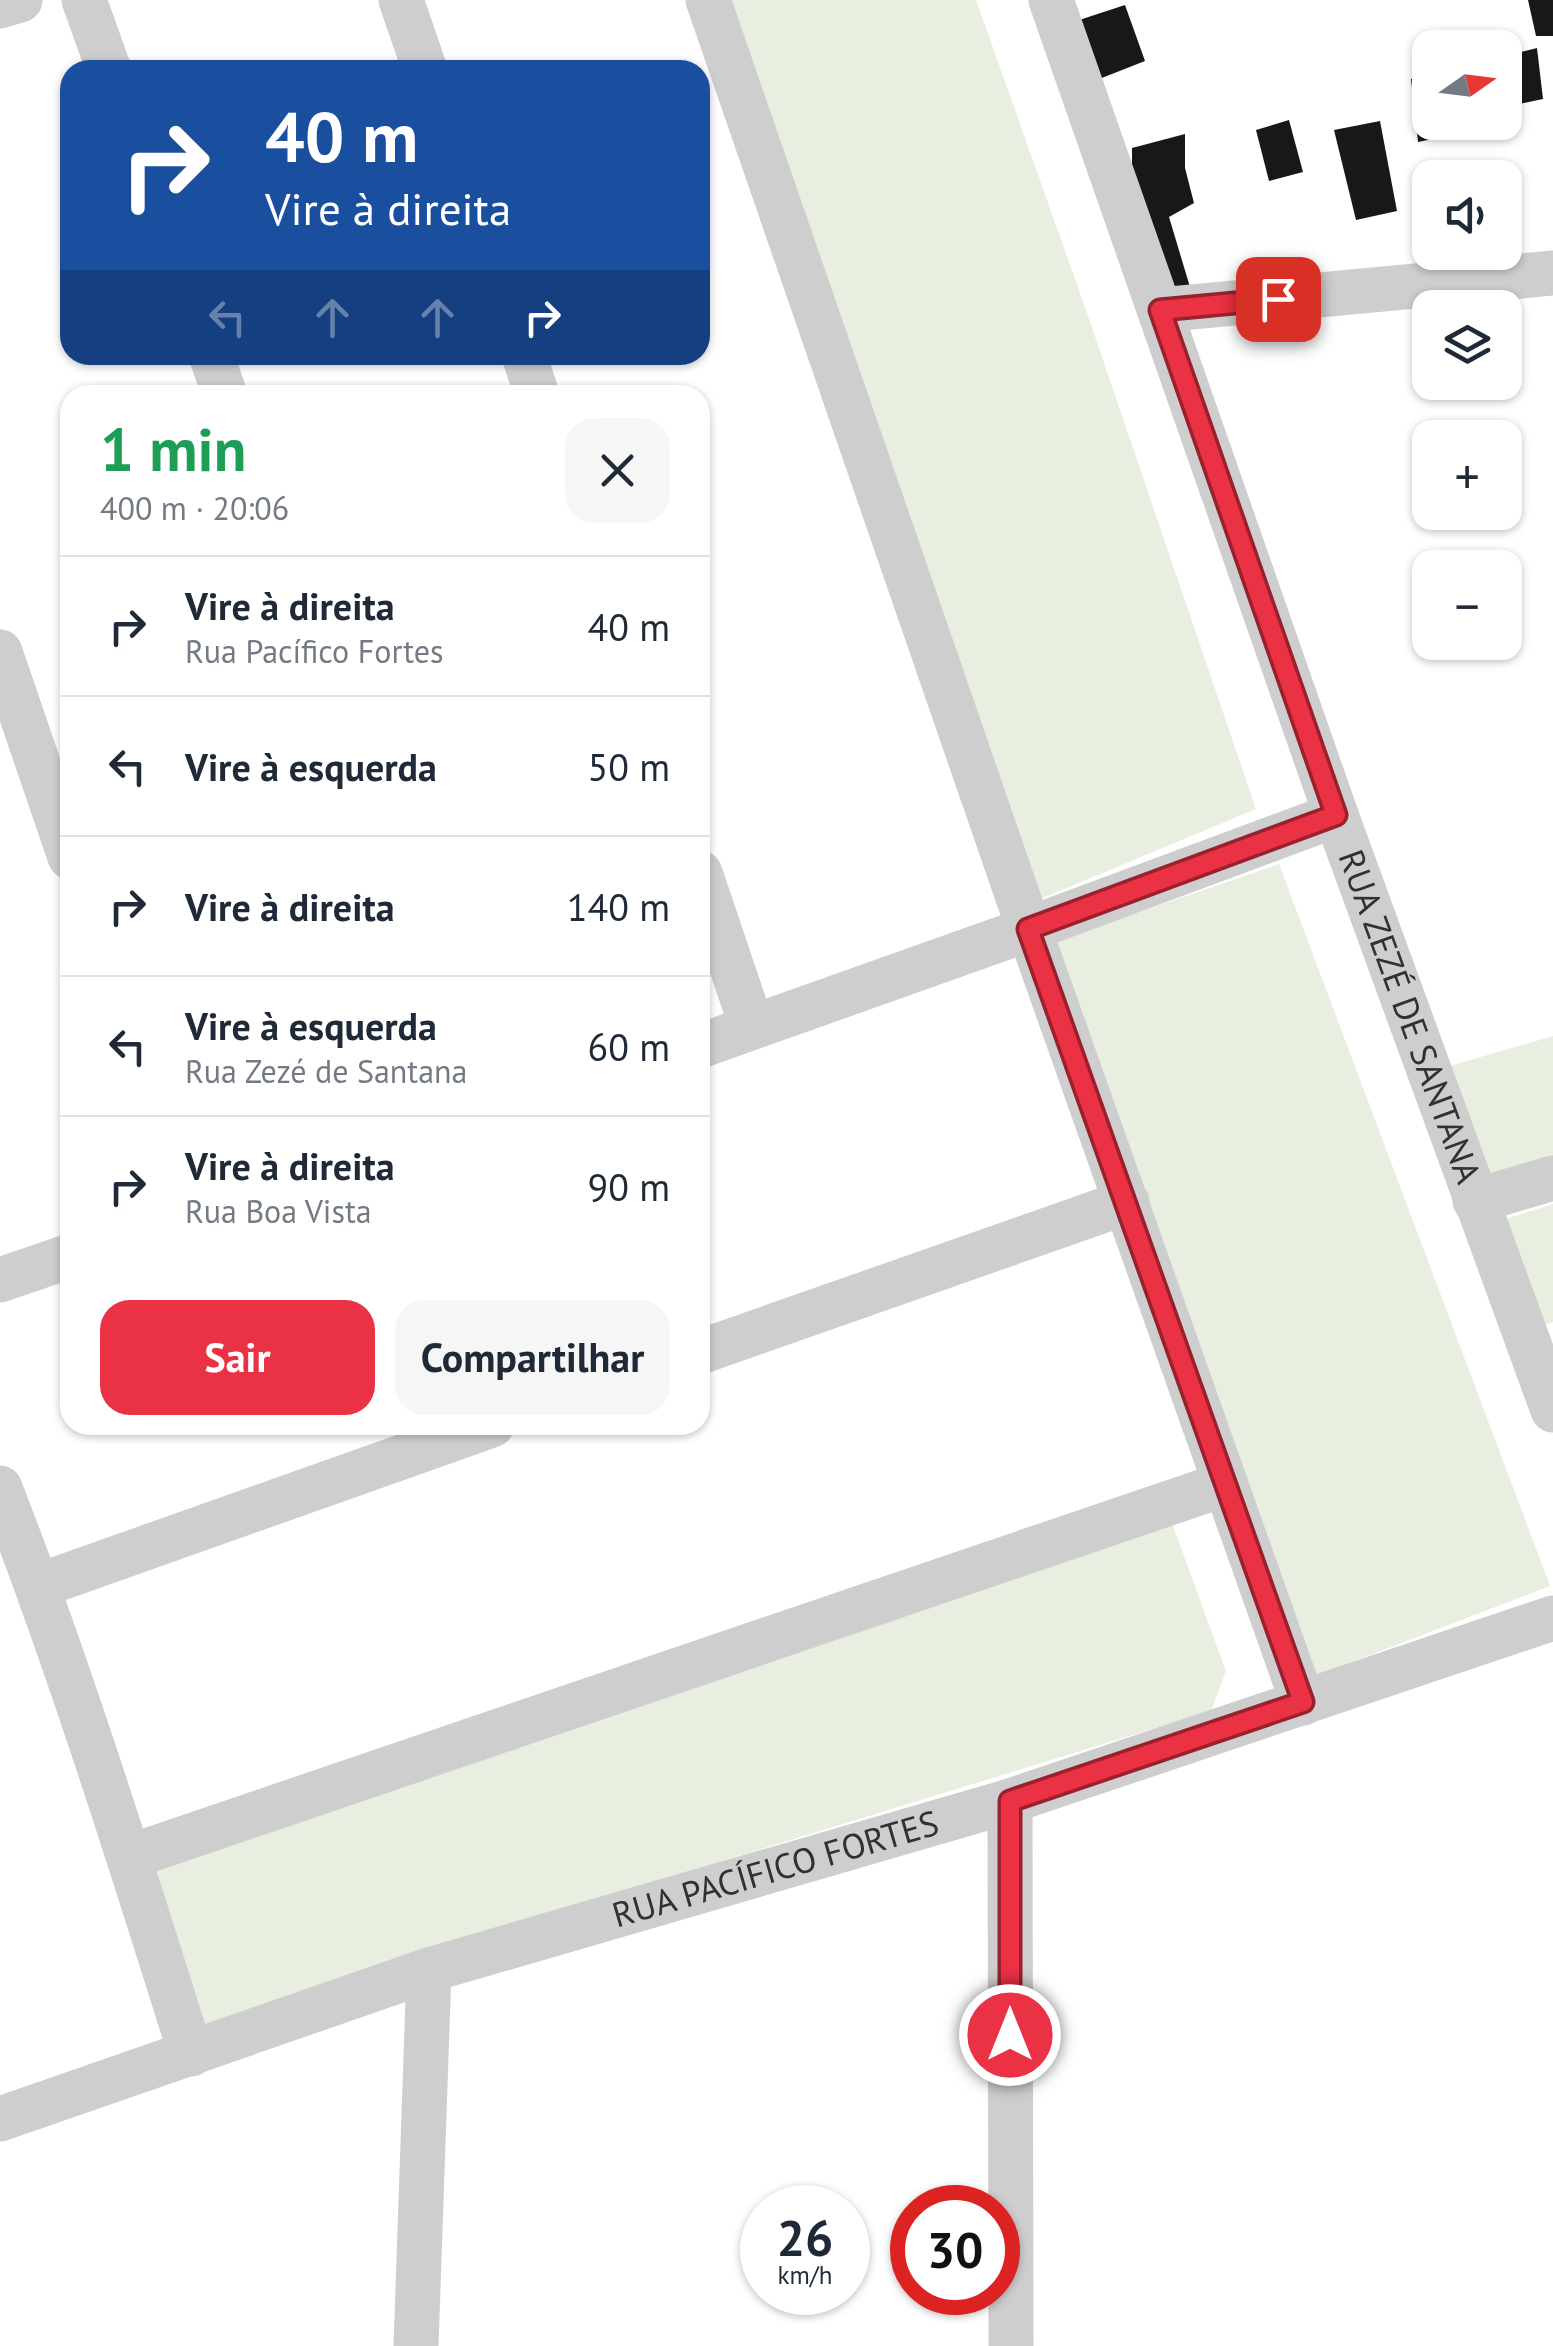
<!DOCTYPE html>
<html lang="pt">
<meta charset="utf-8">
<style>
body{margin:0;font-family:"PT Sans",sans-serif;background:#f6f6f7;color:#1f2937;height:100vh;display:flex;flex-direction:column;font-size:38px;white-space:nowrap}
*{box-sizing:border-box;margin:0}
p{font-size:32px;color:#747a83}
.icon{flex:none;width:55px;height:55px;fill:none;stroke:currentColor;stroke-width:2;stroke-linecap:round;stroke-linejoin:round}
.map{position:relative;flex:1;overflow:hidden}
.details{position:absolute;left:60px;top:385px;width:650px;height:1050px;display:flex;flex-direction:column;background:#fff;border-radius:30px;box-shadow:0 2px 8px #0004}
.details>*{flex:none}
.top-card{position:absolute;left:60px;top:60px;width:650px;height:305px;border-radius:30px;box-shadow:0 2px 8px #0004;background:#1a4fa0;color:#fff;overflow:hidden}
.needle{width:65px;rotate:76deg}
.controls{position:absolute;left:1412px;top:30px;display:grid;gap:20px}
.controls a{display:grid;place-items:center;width:110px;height:110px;border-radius:20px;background:#fff;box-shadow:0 2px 8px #0004;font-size:50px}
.speed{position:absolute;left:740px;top:2185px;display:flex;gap:20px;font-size:50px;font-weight:700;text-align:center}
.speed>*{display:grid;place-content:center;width:130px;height:130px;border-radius:50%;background:#fff;box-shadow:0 2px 8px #0004;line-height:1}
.speed small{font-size:25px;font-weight:400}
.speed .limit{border:15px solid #d22;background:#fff;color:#111}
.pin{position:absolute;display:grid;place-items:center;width:85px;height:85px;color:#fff;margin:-42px;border-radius:20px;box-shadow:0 5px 15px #0006}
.me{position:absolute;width:110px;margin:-55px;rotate:0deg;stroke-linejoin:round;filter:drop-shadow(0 0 8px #0008)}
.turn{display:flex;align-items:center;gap:35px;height:210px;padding:0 40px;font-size:45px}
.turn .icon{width:130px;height:130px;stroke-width:2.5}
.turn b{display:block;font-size:70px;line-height:85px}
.lanes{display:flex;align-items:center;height:95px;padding:0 40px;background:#0003;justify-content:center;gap:50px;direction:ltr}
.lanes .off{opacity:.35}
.round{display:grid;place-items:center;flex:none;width:105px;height:105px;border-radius:30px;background:#f6f6f7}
.headline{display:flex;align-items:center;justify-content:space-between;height:170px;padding:0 40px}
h1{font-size:60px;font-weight:600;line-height:75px;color:#1e9e55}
.primary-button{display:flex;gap:20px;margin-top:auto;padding:20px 40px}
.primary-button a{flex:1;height:115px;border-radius:30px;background:#eb3144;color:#fff;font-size:40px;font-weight:600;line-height:115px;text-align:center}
.primary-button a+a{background:#f6f6f7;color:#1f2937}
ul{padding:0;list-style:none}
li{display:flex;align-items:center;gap:30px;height:140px;padding:0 40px;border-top:2px solid #e0e1e3}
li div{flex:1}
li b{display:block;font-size:38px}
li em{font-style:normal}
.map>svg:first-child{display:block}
</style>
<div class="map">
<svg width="1553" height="2346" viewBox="0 0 1553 2346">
<rect width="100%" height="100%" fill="#fff"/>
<path fill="#e8eee0" d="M721 0H976L1086 310 1256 809 1033 902Z
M1279 864 1550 1586 1305 1680 1047 944Z
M1553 1036V1166L1476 1187 1436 1070Z
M1553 1204V1322L1536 1328 1493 1223Z
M1169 1515 1226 1671 1211 1711 390 1963 197 2027 138 1864Z"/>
<path fill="#181818" d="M1528 0H1553V36H1536Z
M1125 5 1145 61 1089 83 1067 24Z
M1537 48 1543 99 1505 107V56Z
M1430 74V122H1491V127L1418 142 1411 79Z
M1289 120 1303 172 1269 181 1256 130Z
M1380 121 1397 211 1356 220 1334 130Z
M1185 134V168L1194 203 1169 217 1193 297 1163 306 1132 170V148Z"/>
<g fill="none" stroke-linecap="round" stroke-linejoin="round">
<g stroke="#cecece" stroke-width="45">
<path d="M84 0 109 70"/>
<path d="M401 0 425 70"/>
<path d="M708 0 1029 929 1303 1703"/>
<path id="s1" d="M1051 0 1336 815 1553 1410"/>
<path d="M0 6 20 0"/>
<path d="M1160 310 1553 273"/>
<path d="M211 355 225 395"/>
<path d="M524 355 537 395"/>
<path d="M0 652 70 857"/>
<path d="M700 873 752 1027"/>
<path d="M700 1046 1029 929 1336 815"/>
<path d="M1475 1201 1553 1178"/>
<path d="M0 1280 70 1256"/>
<path d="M700 1352 1127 1202"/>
<path d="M0 1488C72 1674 131 1864 191 2054"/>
<path d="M38 1586 492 1425"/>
<path d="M1010 1801 1011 2346"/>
<path d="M129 1857 1225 1484"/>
<path id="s2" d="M0 2119 429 1970 1010 1801 1553 1618"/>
<path d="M416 2346 429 1970"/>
</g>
</g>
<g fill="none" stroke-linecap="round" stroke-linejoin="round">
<g stroke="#99202c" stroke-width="25">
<path id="route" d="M1010 2035V1801L1303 1702 1028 929 1336 815 1160 310 1278 299"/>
</g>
<use href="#route" stroke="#eb3144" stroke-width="18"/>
</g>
<g text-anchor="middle" stroke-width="10" stroke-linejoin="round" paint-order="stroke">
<g font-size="35" fill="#313131" stroke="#fff">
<text dy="12" stroke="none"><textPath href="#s1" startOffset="1078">RUA ZEZÉ DE SANTANA</textPath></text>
<text dy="12" stroke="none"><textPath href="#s2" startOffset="815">RUA PACÍFICO FORTES</textPath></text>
</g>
</g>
</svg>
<div class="controls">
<a><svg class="needle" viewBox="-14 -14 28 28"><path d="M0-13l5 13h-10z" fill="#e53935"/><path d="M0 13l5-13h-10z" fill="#747a83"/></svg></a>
<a><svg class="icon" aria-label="sound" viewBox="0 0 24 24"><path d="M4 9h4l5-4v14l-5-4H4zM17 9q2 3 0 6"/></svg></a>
<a><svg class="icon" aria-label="layers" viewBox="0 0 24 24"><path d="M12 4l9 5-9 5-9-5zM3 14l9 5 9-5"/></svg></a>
<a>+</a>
<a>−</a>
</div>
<div class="speed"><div>26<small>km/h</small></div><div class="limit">30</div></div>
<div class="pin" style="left:1278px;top:299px;background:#d93025"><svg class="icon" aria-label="arrive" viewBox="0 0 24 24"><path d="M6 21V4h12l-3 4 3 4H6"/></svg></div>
<svg class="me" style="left:1010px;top:2035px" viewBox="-20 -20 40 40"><circle r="17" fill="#eb3144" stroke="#fff" stroke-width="3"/><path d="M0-11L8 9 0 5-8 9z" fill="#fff"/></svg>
<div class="top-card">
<div class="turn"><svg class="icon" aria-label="right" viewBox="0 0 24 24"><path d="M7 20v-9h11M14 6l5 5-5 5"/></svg><div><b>40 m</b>Vire à direita</div></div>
<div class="lanes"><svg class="icon off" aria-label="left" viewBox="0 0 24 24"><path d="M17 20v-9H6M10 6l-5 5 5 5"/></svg><svg class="icon off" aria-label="ahead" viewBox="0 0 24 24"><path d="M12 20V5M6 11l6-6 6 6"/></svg><svg class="icon off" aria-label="ahead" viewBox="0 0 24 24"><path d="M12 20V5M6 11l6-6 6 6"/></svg><svg class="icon" aria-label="right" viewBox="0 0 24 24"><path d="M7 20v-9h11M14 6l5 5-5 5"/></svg></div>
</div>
<section class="details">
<div class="headline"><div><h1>1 min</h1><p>400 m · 20:06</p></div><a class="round"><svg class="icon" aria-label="close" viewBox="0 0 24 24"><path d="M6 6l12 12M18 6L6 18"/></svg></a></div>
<ul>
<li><svg class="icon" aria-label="right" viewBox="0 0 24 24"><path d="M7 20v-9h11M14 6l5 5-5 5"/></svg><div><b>Vire à direita</b><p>Rua Pacífico Fortes</p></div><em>40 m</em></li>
<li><svg class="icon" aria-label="left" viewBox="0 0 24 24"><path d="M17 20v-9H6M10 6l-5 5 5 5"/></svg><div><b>Vire à esquerda</b></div><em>50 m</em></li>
<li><svg class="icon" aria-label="right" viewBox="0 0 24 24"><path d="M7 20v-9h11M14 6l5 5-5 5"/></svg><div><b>Vire à direita</b></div><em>140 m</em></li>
<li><svg class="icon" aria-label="left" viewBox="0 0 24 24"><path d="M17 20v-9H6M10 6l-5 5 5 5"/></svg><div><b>Vire à esquerda</b><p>Rua Zezé de Santana</p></div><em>60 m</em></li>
<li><svg class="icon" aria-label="right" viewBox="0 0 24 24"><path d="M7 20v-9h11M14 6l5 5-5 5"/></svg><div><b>Vire à direita</b><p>Rua Boa Vista</p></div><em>90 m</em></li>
</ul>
<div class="primary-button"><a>Sair</a><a>Compartilhar</a></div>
</section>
</div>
